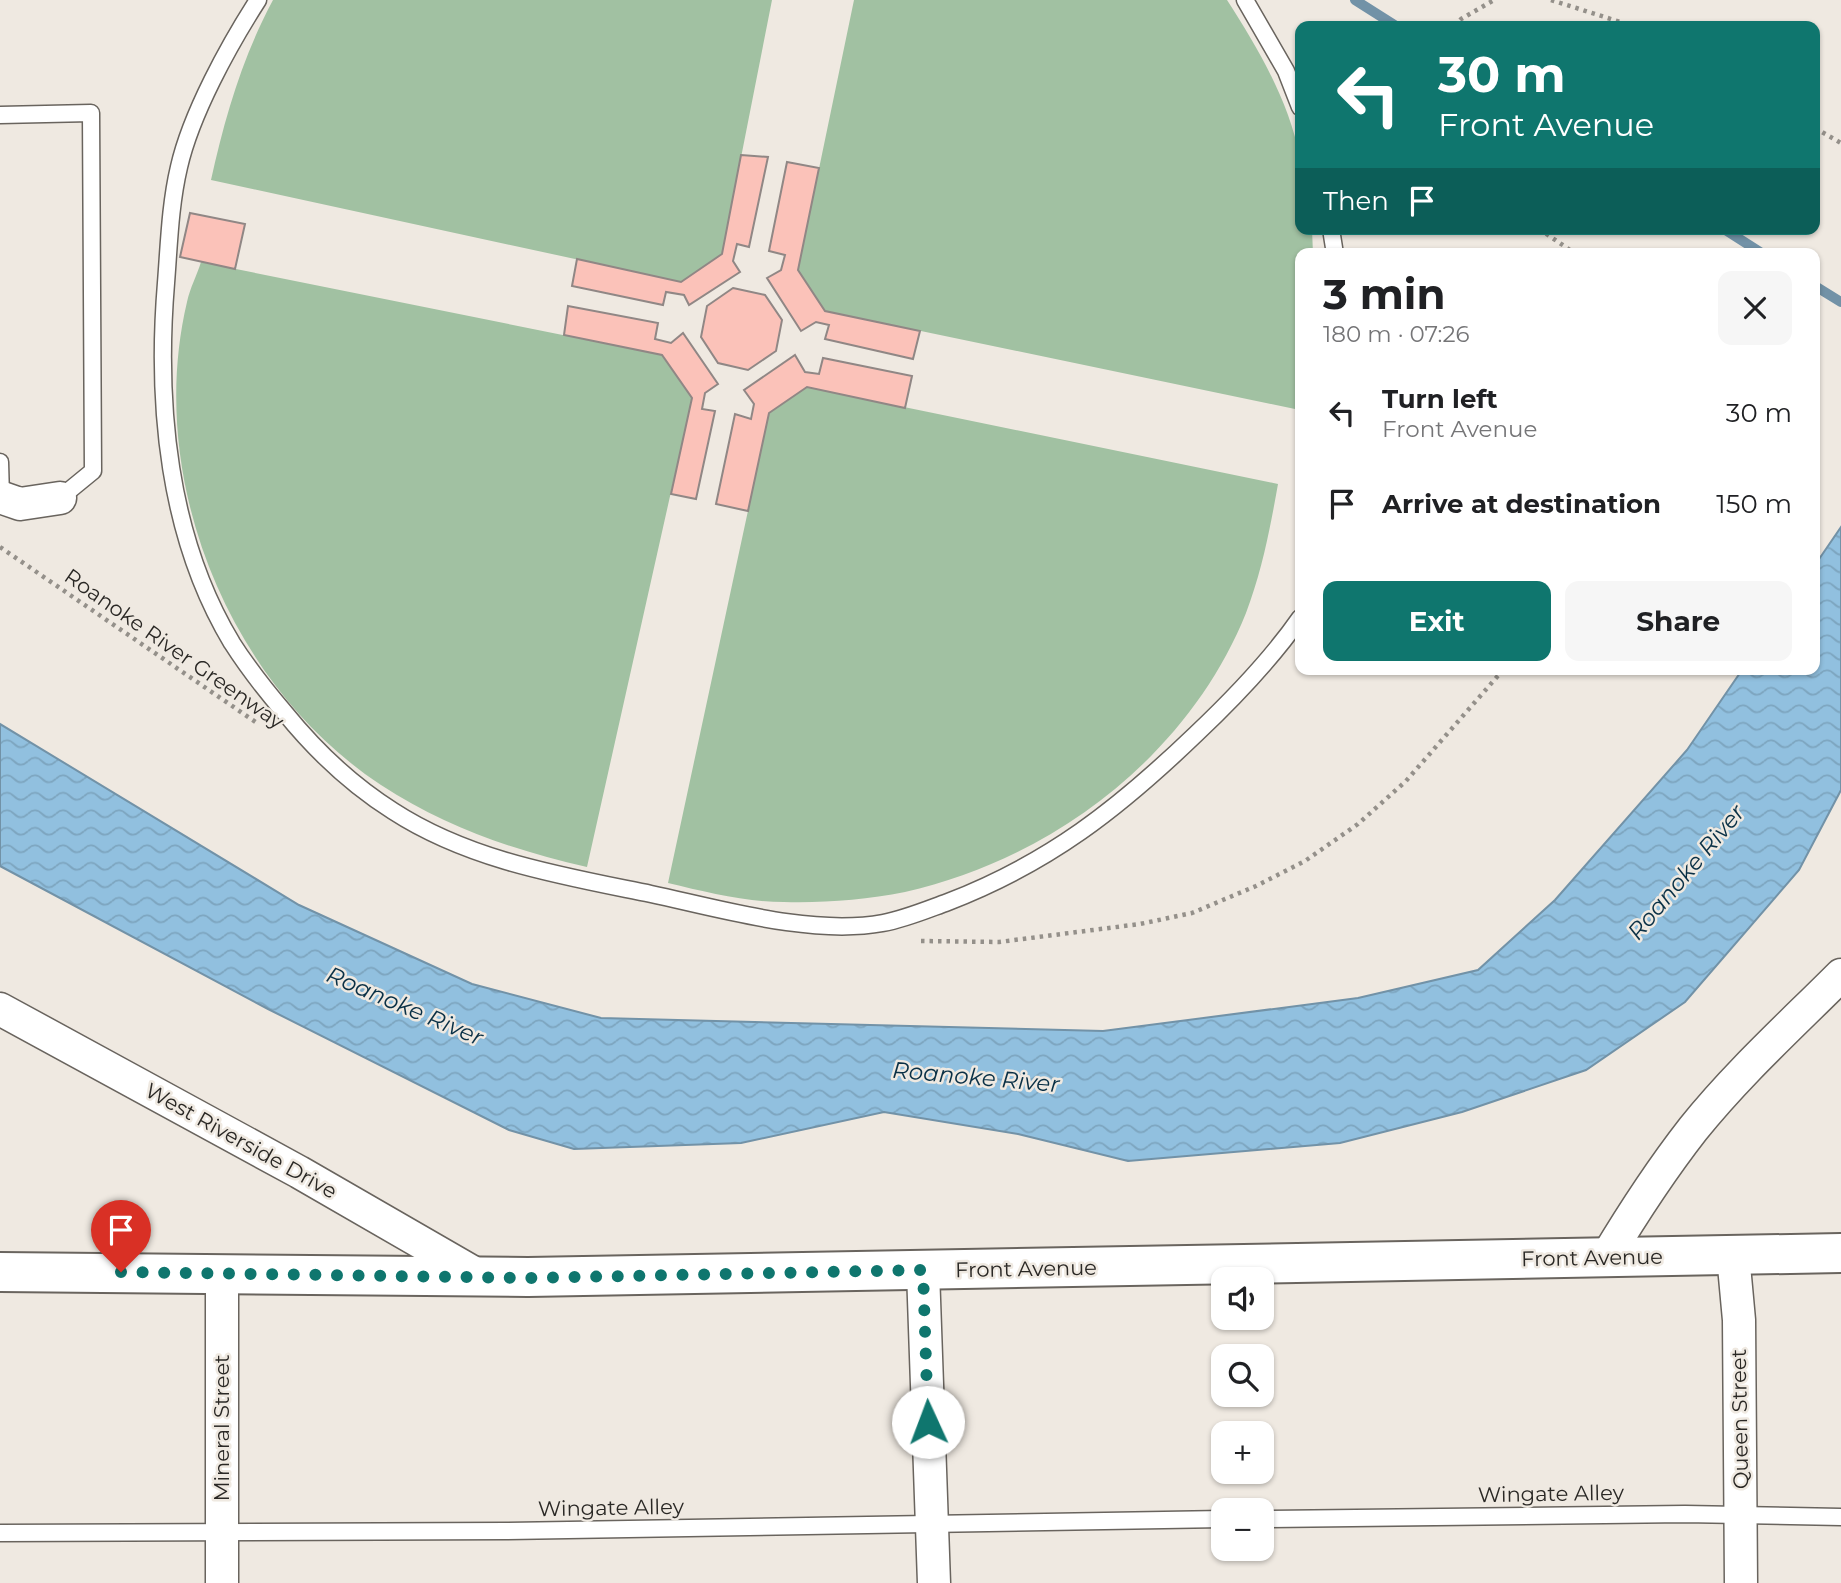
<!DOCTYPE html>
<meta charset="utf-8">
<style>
body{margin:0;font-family:Montserrat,sans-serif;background:#f6f6f6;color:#202124;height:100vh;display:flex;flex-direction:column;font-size:26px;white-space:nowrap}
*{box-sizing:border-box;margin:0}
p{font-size:23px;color:#757577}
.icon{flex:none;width:38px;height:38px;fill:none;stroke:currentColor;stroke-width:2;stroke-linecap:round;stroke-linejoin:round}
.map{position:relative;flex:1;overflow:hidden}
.sheet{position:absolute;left:1295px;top:248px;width:525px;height:427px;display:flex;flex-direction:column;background:#fff;border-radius:14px;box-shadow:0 2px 5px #0004}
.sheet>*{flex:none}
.hud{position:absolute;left:1295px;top:21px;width:525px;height:214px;border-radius:14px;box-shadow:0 2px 5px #0004;background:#0f766e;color:#fff;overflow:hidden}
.controls{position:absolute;left:1211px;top:1267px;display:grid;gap:14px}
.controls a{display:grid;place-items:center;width:63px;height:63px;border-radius:14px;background:#fff;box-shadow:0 2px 5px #0004;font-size:35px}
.pin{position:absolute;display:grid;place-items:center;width:60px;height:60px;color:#fff;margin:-72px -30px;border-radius:50% 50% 50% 0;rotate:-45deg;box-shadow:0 0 7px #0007}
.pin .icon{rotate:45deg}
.me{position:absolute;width:77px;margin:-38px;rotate:358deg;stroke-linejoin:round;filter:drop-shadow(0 0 5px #0008)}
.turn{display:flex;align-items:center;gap:24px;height:147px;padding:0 28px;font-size:32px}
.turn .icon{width:91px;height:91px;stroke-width:2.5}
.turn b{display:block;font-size:49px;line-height:60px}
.then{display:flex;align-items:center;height:66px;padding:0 28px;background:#0003;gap:14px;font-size:26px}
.round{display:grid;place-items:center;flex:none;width:74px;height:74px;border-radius:14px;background:#f6f6f6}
.headline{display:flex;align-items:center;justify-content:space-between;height:119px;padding:0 28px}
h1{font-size:42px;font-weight:700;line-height:52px}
.button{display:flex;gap:14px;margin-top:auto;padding:14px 28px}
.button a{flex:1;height:80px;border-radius:14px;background:#0f766e;color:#fff;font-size:28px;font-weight:700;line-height:80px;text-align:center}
.button a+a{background:#f6f6f6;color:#202124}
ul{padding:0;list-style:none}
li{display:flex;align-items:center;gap:21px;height:91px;padding:0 28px}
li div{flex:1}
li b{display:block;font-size:26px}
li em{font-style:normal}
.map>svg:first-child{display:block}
</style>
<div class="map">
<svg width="1841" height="1583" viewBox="0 0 1841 1583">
<defs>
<pattern id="water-waves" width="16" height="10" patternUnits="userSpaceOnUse" patternTransform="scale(1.75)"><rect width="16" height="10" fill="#91c0df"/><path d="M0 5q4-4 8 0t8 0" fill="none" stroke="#7da5bf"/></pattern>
</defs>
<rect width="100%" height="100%" fill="#efe9e1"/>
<path fill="#a1c1a2" d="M273 0H772L722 254 681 282 211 180C225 117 242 58 273 0Z
M854 0H1227C1258 48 1289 101 1300 158 1304 180 1300 207 1300 229H1312L1313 254H1300V386L1295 409 825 311 798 270Z
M201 262 662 355 692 398 587 867C513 850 445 827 381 785 229 685 145 479 187 302 190 288 197 275 201 262Z
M807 387 1278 484C1270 529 1262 571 1246 613 1189 755 1053 859 905 892 865 900 824 903 784 902 745 902 706 892 668 883L769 413Z"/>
<path fill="url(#water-waves)" stroke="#7292a7" stroke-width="2" d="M1841 527V790L1799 870 1685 1002 1586 1070 1462 1112 1340 1143 1128 1161 1018 1134 884 1112 741 1143 574 1149 509 1130 268 1009 0 866V724L299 905 472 984 601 1018 1103 1031 1358 998 1478 970 1555 900 1687 750 1742 670H1815V565Z"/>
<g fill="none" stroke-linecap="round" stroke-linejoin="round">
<path stroke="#7292a7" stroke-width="10" d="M1355 0 1396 26
M1724 229 1763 254
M1815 286 1841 302"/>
</g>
<path fill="#fbc2b9" stroke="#908785" stroke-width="2" d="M741 155 768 157 749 247 737 244 733 261 740 272 689 305 684 295 666 292 663 305 572 286 577 259 681 282 722 254Z
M787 162 819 168 798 270 825 311 920 331 913 359 825 339 829 325 816 322 801 331 767 278 781 270 785 255 769 251Z
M190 213 245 224 235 269 180 257Z
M733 288 765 295 782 320 776 351 748 370 718 363 701 337 707 306Z
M568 306 658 323 655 339 671 343 683 333 718 384 705 393 702 409 715 411 696 499 671 494 692 398 662 355 564 335Z
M795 355 805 372 819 374 823 358 912 376 905 408 807 387 769 413 748 511 716 504 735 414 751 419 754 404 744 390Z"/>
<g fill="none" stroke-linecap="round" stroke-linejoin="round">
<g stroke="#69645e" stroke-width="19">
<path id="service" d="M258 0C229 45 191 114 179 167 170 205 169 245 166 283 156 404 168 537 232 643 248 668 266 691 285 713 315 750 352 785 393 811 470 861 563 876 651 894 721 909 812 936 883 923 905 919 926 910 948 902 1049 863 1118 809 1196 734 1234 698 1270 661 1300 618
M1245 0 1286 71 1300 107
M0 115 91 113 93 471 60 498
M1331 229 1335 254
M0 462 1 497
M1262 1519 1685 1514 1841 1517
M0 1533 506 1531 1223 1519"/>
</g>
<g stroke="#69645e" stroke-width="35">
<path id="minor" d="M0 497 20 504 60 498
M0 1009 299 1172 481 1277
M1733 1255 1739 1320 1741 1583
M1606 1258C1633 1213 1661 1170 1693 1129 1737 1074 1791 1025 1841 975
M923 1271 934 1583
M222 1583V1273"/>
</g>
<g stroke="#69645e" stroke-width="42">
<path id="tertiary" d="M0 1272 528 1277 1841 1253"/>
</g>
<path stroke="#94908a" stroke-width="4.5" stroke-dasharray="3.5 5" stroke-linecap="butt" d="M1551 0 1633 26
M1454 26 1461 19 1494 0
M1815 128 1841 143
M1539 229 1576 254
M0 547 257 723
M921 941 999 942 1140 924 1192 913 1256 886 1305 861 1358 824 1406 781 1503 670"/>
<use href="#service" stroke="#fff" stroke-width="16"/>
<use href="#minor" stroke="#fff" stroke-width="32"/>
<use href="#tertiary" stroke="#fff" stroke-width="38"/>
</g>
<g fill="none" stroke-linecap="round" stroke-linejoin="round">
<path stroke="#0f766e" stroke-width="12" stroke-dasharray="0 21.6" d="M121 1272 528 1278 923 1270 928 1422"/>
</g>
<g text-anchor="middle" stroke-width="5" stroke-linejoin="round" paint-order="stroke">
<g font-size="21" fill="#2a2825" stroke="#efe9e1">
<text transform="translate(174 649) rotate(35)" y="7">Roanoke River Greenway</text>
<text transform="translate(241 1141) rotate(29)" y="7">West Riverside Drive</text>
<text transform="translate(1592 1258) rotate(-1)" y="7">Front Avenue</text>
<text transform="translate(1026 1269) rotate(-1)" y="7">Front Avenue</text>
<text transform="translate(1740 1419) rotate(-91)" y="7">Queen Street</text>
<text transform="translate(222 1428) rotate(-90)" y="7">Mineral Street</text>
<text transform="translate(1551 1494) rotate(-1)" y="7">Wingate Alley</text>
<text transform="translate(611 1508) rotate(-1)" y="7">Wingate Alley</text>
</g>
<g font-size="23" font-style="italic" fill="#093046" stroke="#efe9e1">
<text transform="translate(1686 872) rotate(-50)" y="8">Roanoke River</text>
<text transform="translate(405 1006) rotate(23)" y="8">Roanoke River</text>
<text transform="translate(976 1077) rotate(5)" y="8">Roanoke River</text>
</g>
</g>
</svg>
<div class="controls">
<a><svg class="icon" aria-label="sound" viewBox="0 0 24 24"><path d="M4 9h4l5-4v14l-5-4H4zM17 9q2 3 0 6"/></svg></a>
<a><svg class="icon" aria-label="search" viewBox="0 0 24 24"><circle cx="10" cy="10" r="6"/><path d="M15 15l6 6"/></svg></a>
<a>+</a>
<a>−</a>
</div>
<div class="pin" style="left:121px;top:1272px;background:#d93025"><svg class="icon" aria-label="arrive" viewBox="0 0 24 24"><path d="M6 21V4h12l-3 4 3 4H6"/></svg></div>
<svg class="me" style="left:928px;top:1422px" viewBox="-20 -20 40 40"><circle r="19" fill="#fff"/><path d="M0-13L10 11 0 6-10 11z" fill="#0f766e"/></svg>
<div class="hud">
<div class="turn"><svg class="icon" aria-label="left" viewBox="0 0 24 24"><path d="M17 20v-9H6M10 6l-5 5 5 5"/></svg><div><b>30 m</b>Front Avenue</div></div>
<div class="then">Then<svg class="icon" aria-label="arrive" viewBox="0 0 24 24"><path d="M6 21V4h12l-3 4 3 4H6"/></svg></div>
</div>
<section class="sheet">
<div class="headline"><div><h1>3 min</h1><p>180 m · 07:26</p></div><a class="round"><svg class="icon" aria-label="close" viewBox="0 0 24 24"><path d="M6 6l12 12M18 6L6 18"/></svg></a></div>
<ul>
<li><svg class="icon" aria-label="left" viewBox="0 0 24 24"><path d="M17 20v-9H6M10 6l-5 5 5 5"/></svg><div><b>Turn left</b><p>Front Avenue</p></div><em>30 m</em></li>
<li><svg class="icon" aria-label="arrive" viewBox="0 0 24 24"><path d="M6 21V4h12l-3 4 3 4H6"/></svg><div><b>Arrive at destination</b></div><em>150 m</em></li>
</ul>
<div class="button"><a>Exit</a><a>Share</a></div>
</section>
</div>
